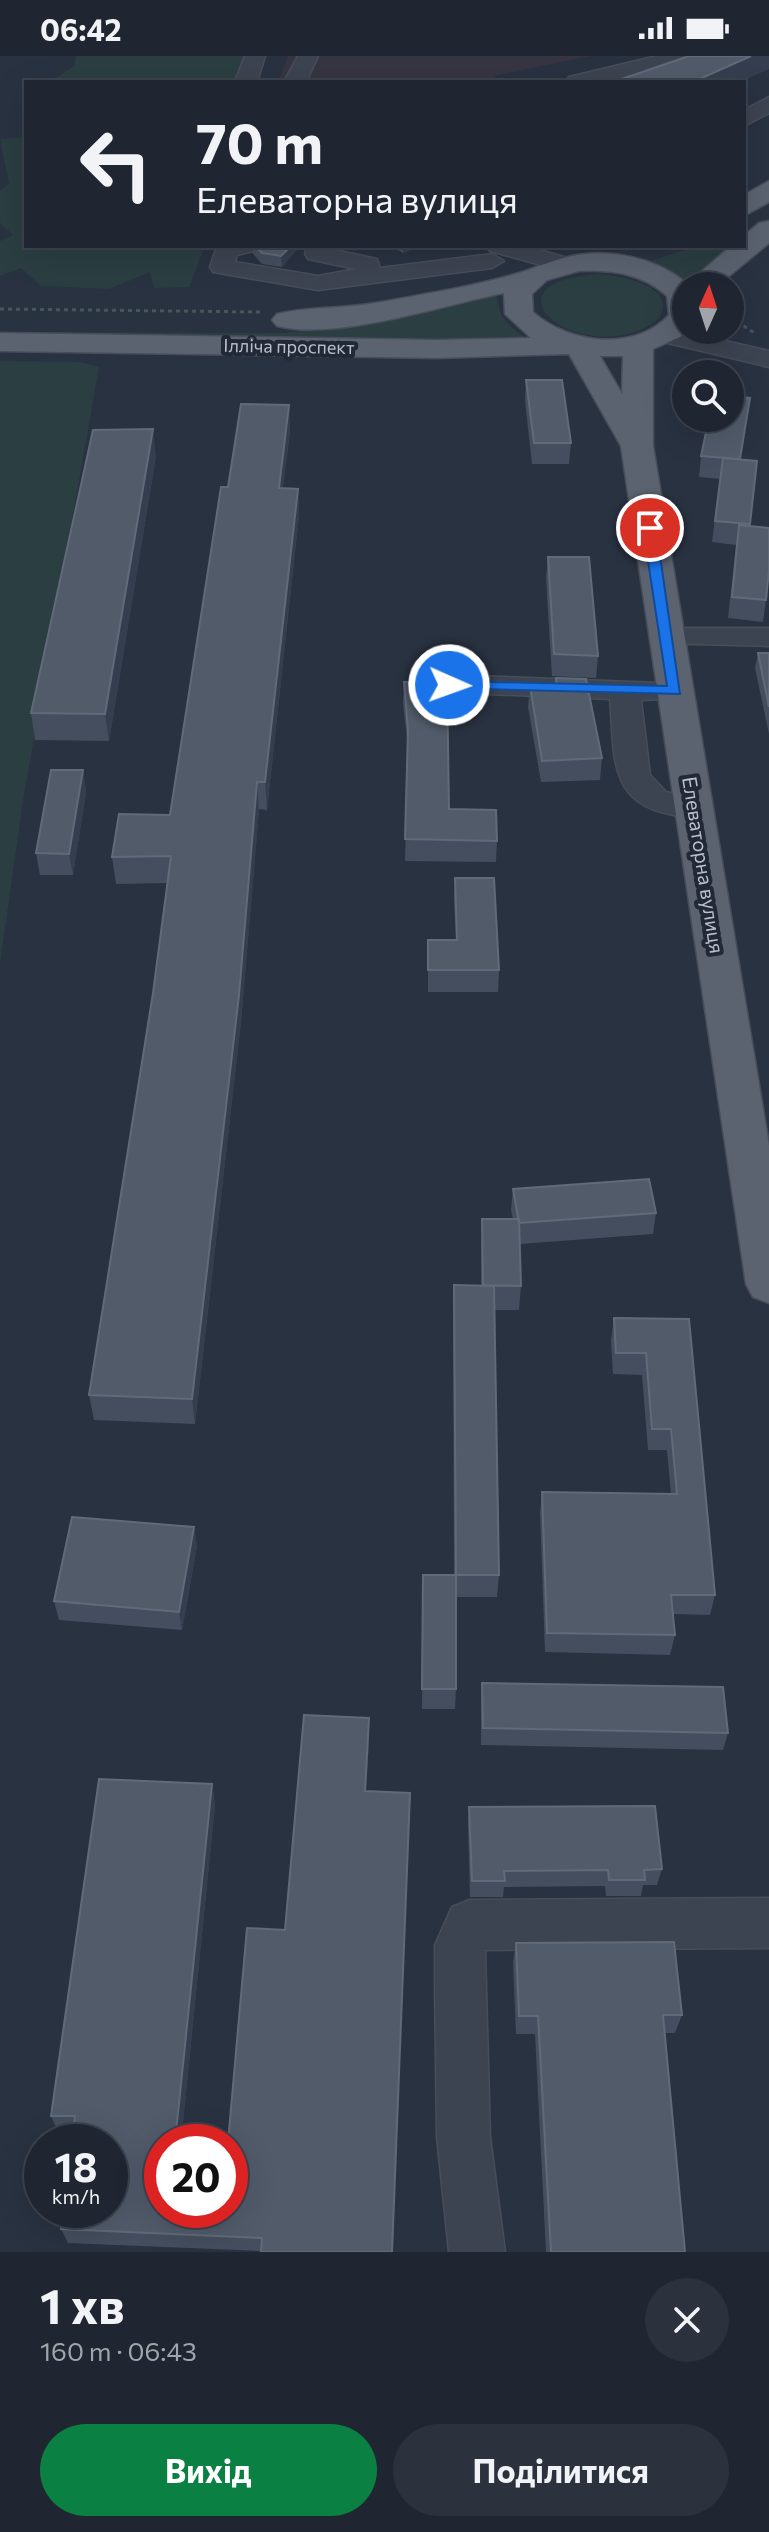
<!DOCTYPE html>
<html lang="uk">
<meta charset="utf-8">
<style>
body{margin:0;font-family:Commissioner,sans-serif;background:#2c323d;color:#f1f3f6;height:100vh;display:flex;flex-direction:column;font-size:30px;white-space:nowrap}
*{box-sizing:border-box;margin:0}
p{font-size:26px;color:#a1a5ab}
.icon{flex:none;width:44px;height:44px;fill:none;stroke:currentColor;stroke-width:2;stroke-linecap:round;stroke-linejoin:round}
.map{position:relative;height:2196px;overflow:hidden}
.details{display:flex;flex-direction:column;background:#1f2631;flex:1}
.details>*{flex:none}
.guide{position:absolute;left:24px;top:24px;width:722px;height:168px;border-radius:0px;box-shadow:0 8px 32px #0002,0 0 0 2px #3c434d;background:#1f2631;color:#f1f3f6;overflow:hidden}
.needle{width:52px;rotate:3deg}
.fabs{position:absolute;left:672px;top:216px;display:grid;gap:16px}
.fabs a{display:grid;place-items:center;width:72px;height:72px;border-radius:50%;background:#1f2631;box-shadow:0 8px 32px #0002,0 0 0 2px #3c434d;font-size:40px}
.speed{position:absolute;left:24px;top:2068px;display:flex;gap:16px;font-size:40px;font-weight:700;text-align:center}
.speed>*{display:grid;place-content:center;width:104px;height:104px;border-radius:50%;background:#1f2631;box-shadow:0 8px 32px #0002,0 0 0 2px #3c434d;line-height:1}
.speed small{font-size:20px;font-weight:400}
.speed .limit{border:12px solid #d22;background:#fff;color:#111}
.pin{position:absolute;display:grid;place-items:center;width:68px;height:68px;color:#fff;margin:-34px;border:4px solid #fff;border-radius:50%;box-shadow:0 2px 8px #0007}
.me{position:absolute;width:88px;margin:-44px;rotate:92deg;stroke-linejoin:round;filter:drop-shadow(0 0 6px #0008)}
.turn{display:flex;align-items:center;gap:28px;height:168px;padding:0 40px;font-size:36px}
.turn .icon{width:104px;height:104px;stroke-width:2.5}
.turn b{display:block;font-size:56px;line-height:68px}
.round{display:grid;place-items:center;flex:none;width:84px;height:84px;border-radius:42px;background:#2c323d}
.summary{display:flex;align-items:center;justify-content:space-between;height:136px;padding:0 40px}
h1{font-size:48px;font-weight:700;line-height:60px}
.cta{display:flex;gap:16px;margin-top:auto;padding:16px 40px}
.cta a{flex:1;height:92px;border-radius:48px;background:#0b8043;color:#fff;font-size:32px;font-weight:700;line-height:92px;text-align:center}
.cta a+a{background:#2c323d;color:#f1f3f6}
.status{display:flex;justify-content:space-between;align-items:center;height:56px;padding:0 40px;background:#1f2631;direction:ltr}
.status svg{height:22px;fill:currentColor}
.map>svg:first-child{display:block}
</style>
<div class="status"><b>06:42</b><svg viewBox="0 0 49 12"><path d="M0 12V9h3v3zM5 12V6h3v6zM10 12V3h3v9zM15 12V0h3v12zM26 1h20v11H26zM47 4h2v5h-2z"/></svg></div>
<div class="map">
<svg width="769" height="2196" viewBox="0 0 769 2196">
<rect width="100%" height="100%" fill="#293241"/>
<path fill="#373542" d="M288 0H590L494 20 500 26H278Z"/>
<path fill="#2b3e42" d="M76 0H251L237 26H50L74 10Z
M26 81V190H205L189 231 154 232 150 216 109 233 41 230 21 212 0 220V185L13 179 0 167V135L9 127 0 83Z
M697 190H737L691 228 647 206Z
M601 218C619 220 671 228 662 256 659 266 647 271 638 275 563 302 483 224 601 218Z
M497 239C499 263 508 270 528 283L0 282V276L284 277 368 267Z
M0 305 80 306 99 311 23 745 0 908Z"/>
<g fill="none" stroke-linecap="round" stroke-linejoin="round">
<g stroke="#474d5a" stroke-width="3">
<path id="minor" d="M245 0H265L257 26H235Z
M298 0H318L306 26H284Z
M657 0H693L690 4 603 26H566L569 21Z
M769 41V57L744 70V54Z
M217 190H258L254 195 237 199 235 206 318 220 356 213 308 203 305 198 307 190H331L330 193 377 203 380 212 492 198 504 205 492 212 318 234 213 216 210 211Z
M486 190H525L575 204 578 209 566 216 490 195Z
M664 271 769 295V311L655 284 651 279Z
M666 572H769V590L655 587 651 581 655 575Z
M449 619 686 628 690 635 686 642 641 644 650 719 666 736 706 745 710 753 706 761C692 764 682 761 669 758 606 746 615 694 610 643L438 636 434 629 438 622Z
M769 1842V1892L485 1894 490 2081 505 2196H449L437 2081 435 1928V1889L452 1851 470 1844Z"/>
</g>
<g stroke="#474d5a" stroke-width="3">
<path id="major" d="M769 125V146L744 160V139Z
M769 165V187L717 230H686L687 274 680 281 653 293V390L769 1089V1247L753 1241 746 1228 621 390 569 298 437 302 0 295V277L437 284 531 282 505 258 504 237C443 249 336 285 277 270L272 264 277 258C310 250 347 253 381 246 426 238 474 230 519 217 538 211 557 202 577 199 613 193 660 203 687 228L731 190H744V180L759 167ZM579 215C611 214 642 217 667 240L669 259C635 296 569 288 533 256L532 238 547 224ZM600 300H623L622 338Z"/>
</g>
<path stroke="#445759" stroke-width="3" stroke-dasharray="4 4" stroke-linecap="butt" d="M0 253 263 256
M730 261 756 278"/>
<use href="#minor" fill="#3d4451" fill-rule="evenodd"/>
<use href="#major" fill="#5b6370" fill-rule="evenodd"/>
</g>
<path fill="#444e5e" d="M253 190H300L282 211 262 208 253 198Z
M392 190H419L403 197Z
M526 324 571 387 569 408H532L525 345Z
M289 349 290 375 283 432 298 433 299 459 267 754 259 753 241 966 195 1368 94 1364 89 1339 153 937 168 827 116 828 112 801 170 759 228 431Z
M156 400 109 685 35 684 31 657Z
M701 400 757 405 750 470 766 544 763 566 728 562 736 489 712 486 720 423 699 421Z
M548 501 598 600 596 622 552 620 546 523Z
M758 597H769V678L755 612Z
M556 622 602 702 600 724 541 726 528 651 530 629 555 628Z
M404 626 449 753 497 785 496 806 405 805 408 692 403 647Z
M83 714 86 736 73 819H40L36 797Z
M455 822 499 914 498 936H428V884H456L454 844Z
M513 1133 656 1157 653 1178 520 1188 521 1230 519 1254H494L499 1519 497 1541H456V1633L455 1653H422L423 1519H454L453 1253 454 1229 481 1230V1187L482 1163H513L511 1154Z
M614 1262 689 1263 715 1539 710 1559 673 1558 675 1579 670 1599 545 1596 540 1457 542 1436 671 1438 667 1394H648L642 1319 613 1318 611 1284Z
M194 1471 197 1490 182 1574 59 1564 54 1545Z
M482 1627 728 1677 723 1694 481 1689V1645Z
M369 1684 366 1735 261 2195 68 2187 61 2173 73 2076H58L51 2060 212 1728 215 1749 181 2086H162V2154H230L285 1874Z
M469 1751 662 1813 657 1829H643L641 1840H606L605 1830 504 1831 503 1841H470L468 1768Z
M516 1887 682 1959 675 1977H665L685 2196H546L535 1978H516L513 1906Z"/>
<path fill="#343e4e" d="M751 0H769V13L740 26H695Z
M291 190H300L282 211 281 200Z
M403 190H419L403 197Z
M289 349 290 375 280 459 279 432Z
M153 373 156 400 109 685 105 658Z
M298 433 299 459 267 754 265 726Z
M83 714 86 736 73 819 69 798Z
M257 726 259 753 241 966 195 1368 192 1343Z
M194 1471 197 1490 182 1574 179 1556Z
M369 1662V1684L365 1755V1735Z
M212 1728 215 1749 181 2086H175Z"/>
<path fill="#515b6a" stroke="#616a79" stroke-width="2" d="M689 0H751L695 25 696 26H623L619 24Z
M255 190H291L281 200 262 197Z
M526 324H562L571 387H534Z
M730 340 750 342 740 403 701 400 709 362H730Z
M241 348 289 349 279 432 298 433 265 726H257L239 939 192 1343 89 1339 153 937 171 800 112 801 119 758 170 759 221 431H228Z
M153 373 105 658 31 657 93 374Z
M723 402 757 405 750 468 715 465Z
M739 469 769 472V514L766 544 732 541Z
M548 501H589L598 600 554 598Z
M758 597H769V651Z
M556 622 586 623 602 702 542 705 530 629 556 628Z
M447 625 449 753 496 754 497 785 405 783 408 674 404 626Z
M51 714H83L69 798 36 797Z
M455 822H494L499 914H428V884H457Z
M649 1123 656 1157 519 1167 513 1133Z
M482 1163H519L521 1230 483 1229Z
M454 1229 494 1230 499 1519H456Z
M614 1262 689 1263 715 1539H671L675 1579 547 1577 542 1436 677 1438 671 1373H652L646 1297H616Z
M72 1461 194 1471 179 1556 54 1545Z
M423 1519H456V1633H422Z
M482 1627 723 1631 728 1677 483 1672Z
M304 1659 369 1662 365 1735 410 1737 392 2196H261L262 2182 61 2173 63 2154H110V2086H72L75 2060H51L99 1723 212 1728 175 2086H162V2154H230V2086H228L247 1872 285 1874Z
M655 1750 662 1813 644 1814 645 1824H609L608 1814 504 1815 505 1825H472L469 1751Z
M674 1886 682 1959H663L685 2196H551L538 1960H519L516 1887Z"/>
<path fill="#1a73e8" stroke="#114b97" stroke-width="2" d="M650 468 656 472 680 638 443 632V626L449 625 667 630 643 472Z"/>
<g text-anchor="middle" stroke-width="8" stroke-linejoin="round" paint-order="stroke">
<g font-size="18" fill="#babfcb" stroke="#222936">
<text transform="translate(289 291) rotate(1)" y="6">Ілліча проспект</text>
</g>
<g font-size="20" fill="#babfcb" stroke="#222936">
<text transform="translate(703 809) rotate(81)" y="7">Елеваторна вулиця</text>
</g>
</g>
</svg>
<div class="fabs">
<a><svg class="needle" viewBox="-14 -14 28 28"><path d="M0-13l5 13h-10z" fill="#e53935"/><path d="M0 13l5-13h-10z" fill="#a1a5ab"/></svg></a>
<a><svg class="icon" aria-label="search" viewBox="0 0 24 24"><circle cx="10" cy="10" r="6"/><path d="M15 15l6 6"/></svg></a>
</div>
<div class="speed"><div>18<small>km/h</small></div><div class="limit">20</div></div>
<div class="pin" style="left:650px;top:472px;background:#d93025"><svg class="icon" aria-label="arrive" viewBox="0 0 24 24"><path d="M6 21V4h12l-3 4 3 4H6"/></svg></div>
<svg class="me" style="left:449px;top:629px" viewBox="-20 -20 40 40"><circle r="17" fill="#1a73e8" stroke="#fff" stroke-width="3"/><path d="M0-11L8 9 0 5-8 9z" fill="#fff"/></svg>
<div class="guide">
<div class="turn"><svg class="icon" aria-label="left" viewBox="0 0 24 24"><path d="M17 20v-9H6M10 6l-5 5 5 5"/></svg><div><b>70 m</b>Елеваторна вулиця</div></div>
</div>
</div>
<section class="details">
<div class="summary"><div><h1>1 хв</h1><p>160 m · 06:43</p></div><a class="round"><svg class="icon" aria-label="close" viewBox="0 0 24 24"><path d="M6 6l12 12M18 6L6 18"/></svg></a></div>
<div class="cta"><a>Вихід</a><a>Поділитися</a></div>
</section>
